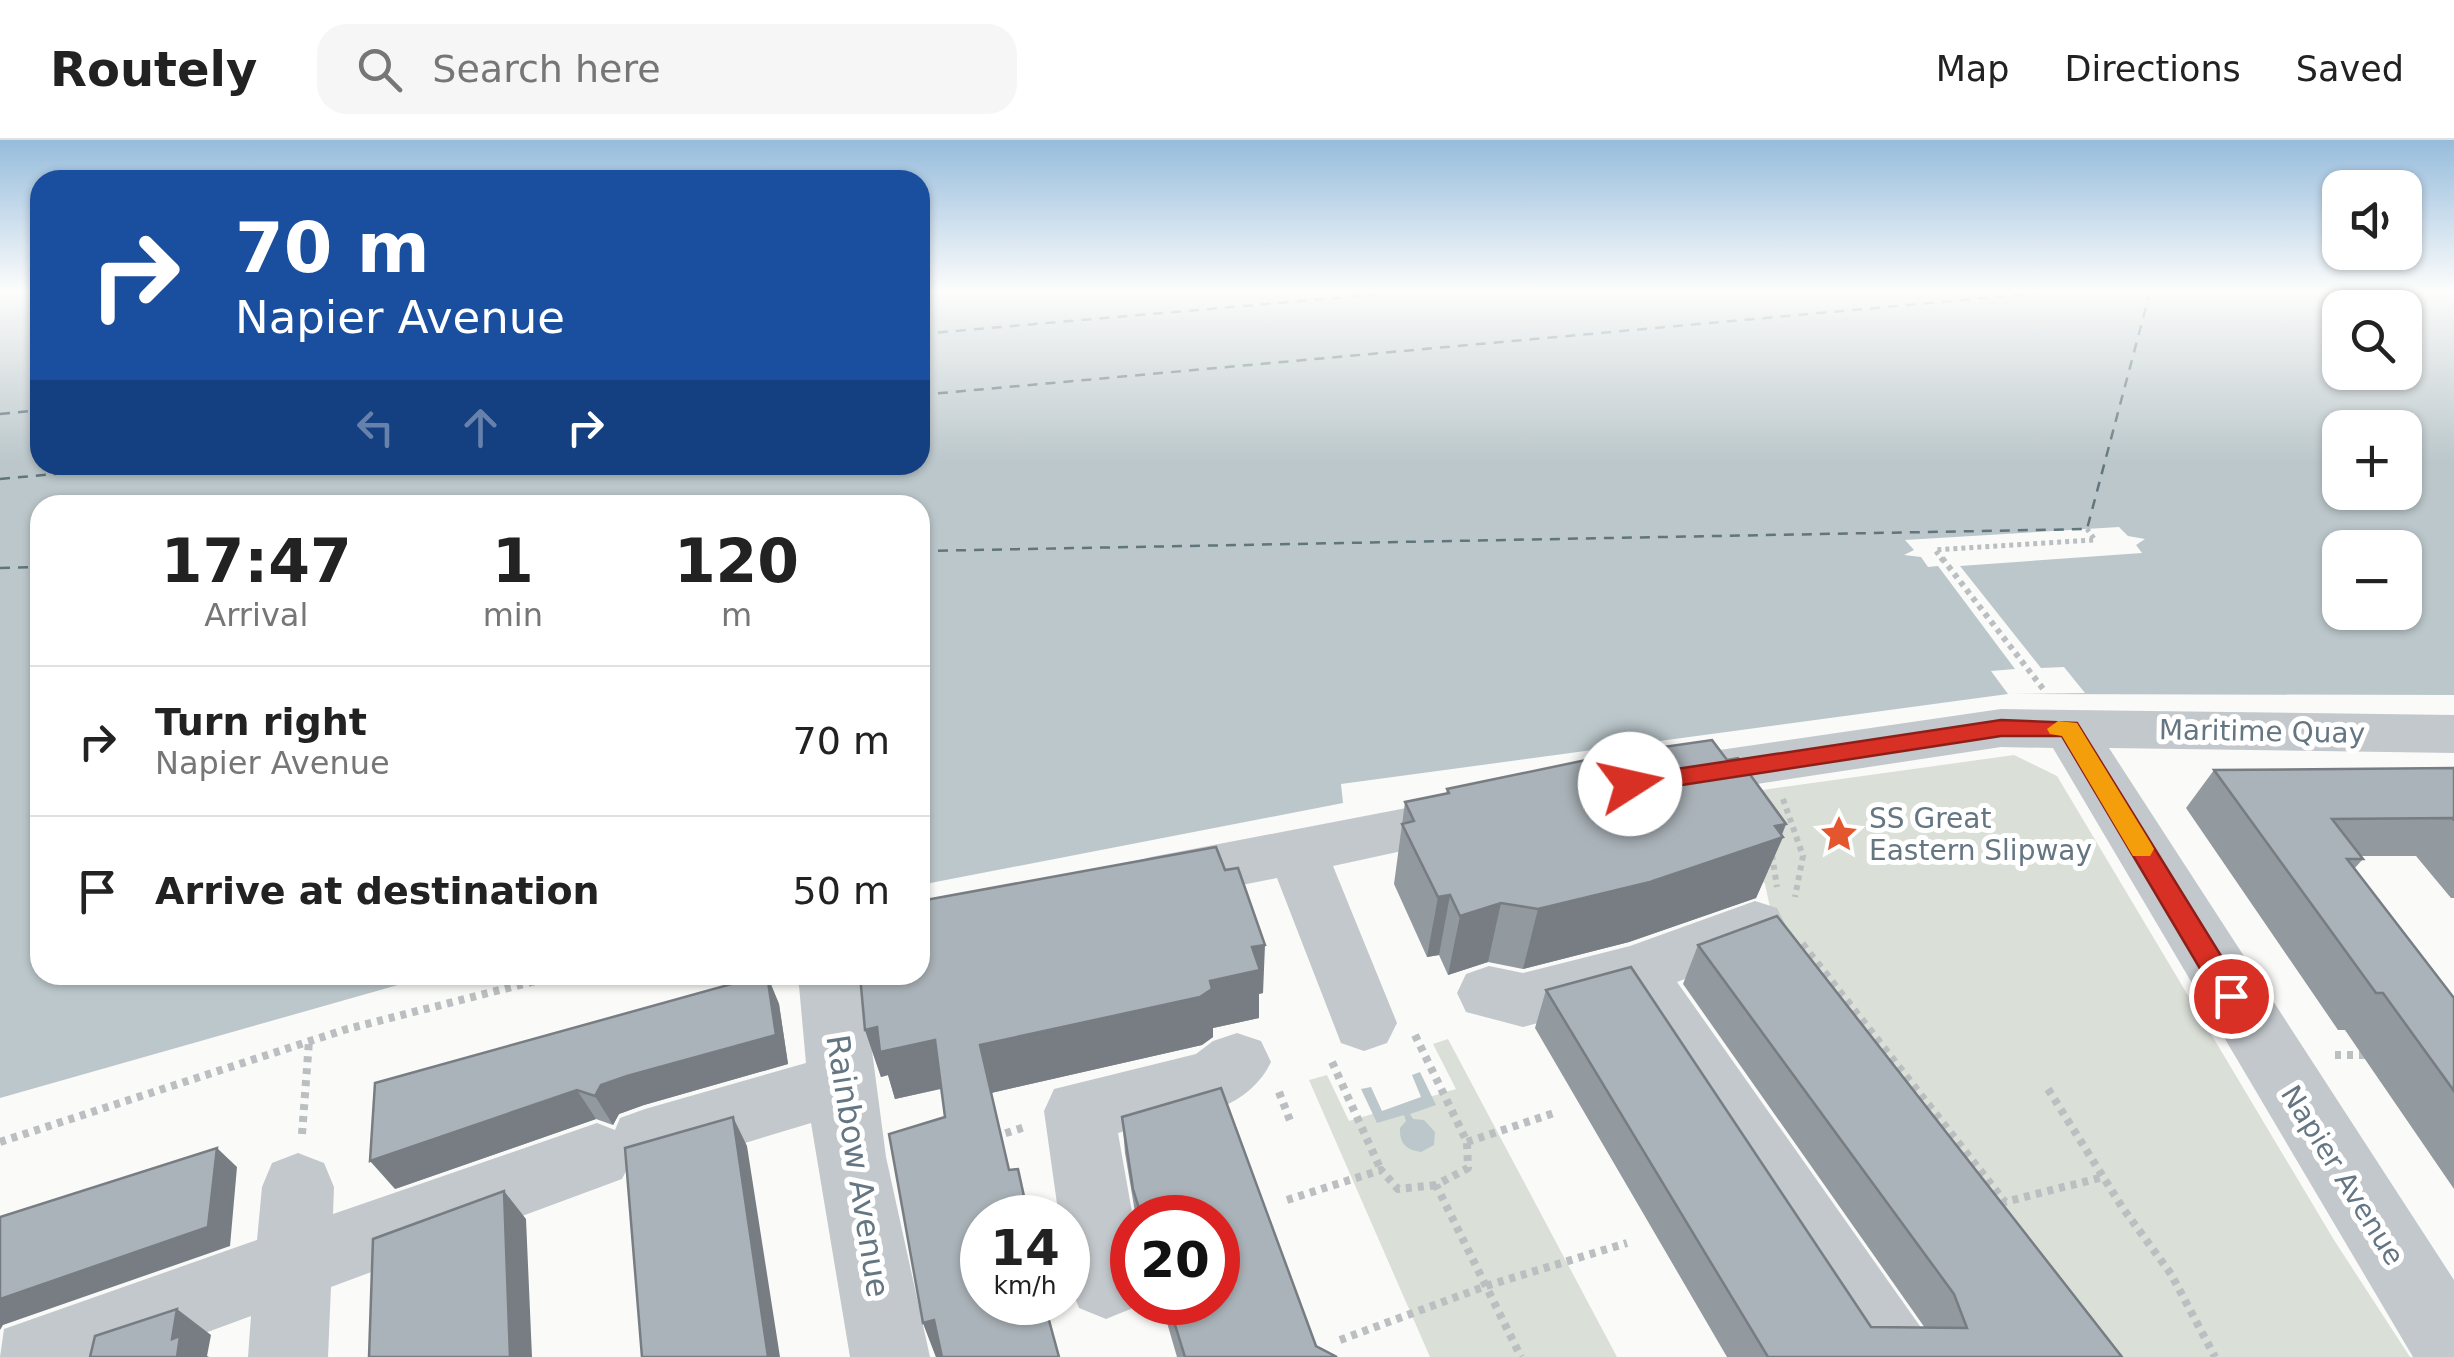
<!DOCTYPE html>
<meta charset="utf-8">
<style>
body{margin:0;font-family:"DejaVu Sans",sans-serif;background:#f6f6f6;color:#222;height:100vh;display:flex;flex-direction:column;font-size:38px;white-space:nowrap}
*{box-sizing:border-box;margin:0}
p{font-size:32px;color:#767676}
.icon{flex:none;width:55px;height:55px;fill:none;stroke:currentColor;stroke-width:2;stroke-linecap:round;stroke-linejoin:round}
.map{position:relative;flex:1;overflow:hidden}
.drawer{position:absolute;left:30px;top:355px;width:900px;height:490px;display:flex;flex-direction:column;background:#fff;border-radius:30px;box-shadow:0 2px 8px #0004}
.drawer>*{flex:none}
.banner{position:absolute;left:30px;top:30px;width:900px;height:305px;border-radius:30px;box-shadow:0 2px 8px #0004;background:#1a4fa0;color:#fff;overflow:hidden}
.tools{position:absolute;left:2322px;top:30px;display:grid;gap:20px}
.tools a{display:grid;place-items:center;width:100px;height:100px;border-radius:20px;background:#fff;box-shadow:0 2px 8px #0004;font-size:50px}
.speed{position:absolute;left:960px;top:1055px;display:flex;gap:20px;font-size:50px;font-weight:700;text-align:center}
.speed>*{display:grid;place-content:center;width:130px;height:130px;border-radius:50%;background:#fff;box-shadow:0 2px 8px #0004;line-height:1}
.speed small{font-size:25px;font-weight:400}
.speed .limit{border:15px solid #d22;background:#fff;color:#111}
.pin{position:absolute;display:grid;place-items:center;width:85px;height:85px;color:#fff;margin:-42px;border:5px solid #fff;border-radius:50%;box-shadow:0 2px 10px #0007}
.me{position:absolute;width:110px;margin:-55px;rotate:80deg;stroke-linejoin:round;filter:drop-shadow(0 0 8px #0008)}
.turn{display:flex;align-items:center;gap:35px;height:210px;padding:0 40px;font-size:45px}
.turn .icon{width:130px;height:130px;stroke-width:2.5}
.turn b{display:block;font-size:70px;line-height:85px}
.lanes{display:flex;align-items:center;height:95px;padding:0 40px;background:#0003;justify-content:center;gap:50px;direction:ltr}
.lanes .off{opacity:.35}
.eta{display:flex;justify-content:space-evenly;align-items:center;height:170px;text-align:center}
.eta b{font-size:60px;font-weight:800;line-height:70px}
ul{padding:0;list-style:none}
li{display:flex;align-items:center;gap:30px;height:150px;padding:0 40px;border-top:2px solid #e0e0e0}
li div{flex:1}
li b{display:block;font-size:38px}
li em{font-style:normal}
header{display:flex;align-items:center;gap:60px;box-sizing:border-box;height:140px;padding:0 50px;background:#fff;border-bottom:2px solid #e0e0e0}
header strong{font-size:48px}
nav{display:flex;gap:55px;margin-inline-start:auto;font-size:35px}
.search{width:700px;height:90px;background:#f6f6f6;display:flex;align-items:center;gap:25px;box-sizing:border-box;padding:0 35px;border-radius:30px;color:#767676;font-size:38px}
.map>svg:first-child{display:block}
</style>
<header>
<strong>Routely</strong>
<div class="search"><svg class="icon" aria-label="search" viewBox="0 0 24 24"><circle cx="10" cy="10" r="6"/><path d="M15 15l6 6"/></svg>Search here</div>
<nav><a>Map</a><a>Directions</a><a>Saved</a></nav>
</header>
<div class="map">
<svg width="2454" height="1217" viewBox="0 0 2454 1217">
<rect width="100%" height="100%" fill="#fafaf8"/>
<path fill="#dadfd7" d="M2014 615 2057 636 2334 1100 2410 1217H2102L1772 777 1765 744 1698 659Z
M1448 899 1617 1217H1430L1309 940 1327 935 1349 981 1456 949 1433 904Z"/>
<path fill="#bbc7cb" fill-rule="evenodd" d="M0 152H40V325H920V152H2454V555L2008 554 1341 644 1343 663 920 745V365H40V835H433L0 958ZM2340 168H2405V232H2340ZM2340 288H2405V352H2340ZM2340 408H2405V472H2340Z
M1420 932 1436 965 1410 974 1413 979 1424 980 1435 992 1434 1005 1421 1012C1406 1010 1399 1003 1400 988L1406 981 1404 975 1377 983 1361 949 1371 947 1382 971 1421 957 1412 935Z"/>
<path fill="#fafaf8" d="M2119 387 2128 396 2145 399 2136 405 2142 413 1960 426 2041 528 2064 527 2085 553 2008 554 1991 531 2015 529 1938 426 1928 427 1921 417 1904 415 1914 410 1905 400Z"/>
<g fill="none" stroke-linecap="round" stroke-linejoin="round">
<path stroke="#60757c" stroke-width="2.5" stroke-dasharray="10 8" stroke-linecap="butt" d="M2440 152 2454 154
M920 194 1405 152
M920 255 2050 152
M0 274 40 270
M0 339 150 325
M920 411 2087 389 2150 152
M0 428 40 427"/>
<path stroke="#bbbfc2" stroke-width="5" stroke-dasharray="4 4" stroke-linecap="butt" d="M1943 421 1935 410 2095 400 2087 389"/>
<path stroke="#bbbfc2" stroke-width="6" stroke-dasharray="5 5" stroke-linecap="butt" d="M1942 418 2044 550
M1783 659 1803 716 1795 757
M1772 715 1777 747"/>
<path stroke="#bbbfc2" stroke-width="8" stroke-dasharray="6 6" stroke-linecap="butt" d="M1802 804 2005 1062 2103 1037
M1415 895 1467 1002 1468 1028 1436 1045 1521 1217
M2335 915H2368
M1332 922 1381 1030
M2048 949 2122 1067 2171 1134 2215 1217
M1279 952 1291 983
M302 994 309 901
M994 997 1025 987
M0 1002 347 889 559 835
M1467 1002 1557 972
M1287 1060 1381 1030 1398 1049 1436 1045
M1340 1200 1486 1146 1627 1103"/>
<path fill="#c3c8cc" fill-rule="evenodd" d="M2001 569 2454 575V613L2109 608 2454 1140V1217H2413L2053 608 2001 607 1671 657 1651 651 1643 637 1651 623 1671 617Z
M1474 655 1494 661 1503 676 1494 691 1333 726 1397 883 1387 903 1364 911 1341 903 1277 738 1151 763 1130 757 1121 740 1130 723 1151 717Z
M1755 761 1777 768 1786 786 1777 804 1677 842 1922 1189 1934 1217H1848L1619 861 1523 887 1466 872 1457 853 1466 834 1489 826 1523 833 1543 828 1630 806Z
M798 835H862L886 1017 930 1217H850L811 983 645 1033 628 1027 622 1039 331 1147 328 1217H248L251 1176 140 1217H0L4 1189 257 1100 262 1047 272 1023 298 1013 324 1023 334 1047 333 1074 597 983 615 990 620 978 645 969 806 923Z
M1237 893 1261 901 1271 922C1244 978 1172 980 1118 993L1133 1078 1135 1162 1133 1168 1106 1179 1079 1168 1068 1140V1078H1059L1044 971 1054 949 1196 914 1213 901Z"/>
</g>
<path fill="#929a9f" d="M1727 620 1786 684 1782 695 1783 697 1756 758 1629 802 1523 829 1488 822 1448 835 1439 815 1427 817 1394 744 1405 662 1446 654 1447 649Z
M2454 628V758H2451L2416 716H2361L2363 719 2354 729 2454 858V1049L2345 890H2338L2186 668 2214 630Z
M1698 805 2122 1217H1727L1535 888 1546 850 1871 1187 1925 1188 1683 844Z
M767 835 779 864 788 924 644 965 619 974 613 985 596 979 395 1049Z
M1263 853 1259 854V878L1213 888V897L1202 905 991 953 1009 1030 1018 1029 1029 1078H982L1059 1217H936L923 1183 945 977 941 949 895 959 888 935 881 937 865 890Z
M1221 948 1316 1206 1337 1217H1177L1161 1162H1218V1078H1136L1125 1013 1122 977Z"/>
<path fill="#777d82" d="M1786 684 1780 698 1783 697 1756 758 1629 802 1523 829 1538 769 1775 686Z
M1450 755 1439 815 1427 817 1438 757Z
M1501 763 1488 822 1448 835 1460 776Z
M1265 805 1263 853 1259 854V878L1213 888V897L1202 905 991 953 980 905 1210 841 1252 807Z
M767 835 779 864 788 924 644 965 619 974 613 985 595 956 601 945Z
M877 887 935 900 948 947 895 959 888 935 881 937 865 890Z
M577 950 596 979 395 1049 370 1021Z
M733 977 747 1006 780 1217H768Z
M217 1008 237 1027 230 1106 3 1185 0 1190V1159Z
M504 1051 526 1079 532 1217H510Z
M177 1169 211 1195 207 1216 209 1217H177L172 1199Z
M934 1180 947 1217H936L923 1183Z"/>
<path fill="#aab3b9" stroke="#777d82" stroke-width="2.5" d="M1712 600 1727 620 1738 618 1786 684 1775 686 1783 697 1650 742 1538 769 1501 763 1460 776 1450 755 1438 757 1402 684 1414 681 1405 662 1449 653 1447 649 1615 614Z
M2454 628V680L2452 678 2332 679 2363 719H2347L2454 858V951L2383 853H2376L2214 630Z
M1216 707 1225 730 1238 728 1265 805 1252 807 1260 830 1210 841 1212 849 1200 857 980 905 1009 1030 1018 1029 1027 1070 1020 1071 1021 1078H982V1162H1044L1059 1217H942L934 1180 923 1183 889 994 945 977 935 900 880 912 877 887 865 890 860 835H920V761Z
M1777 776 2122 1217H1768L1546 850 1631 827 1871 1187 1967 1188 1954 1154 1698 805Z
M764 835H767L776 895 627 936 601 945 595 956 577 950 370 1021 375 943Z
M1221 948 1316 1206 1337 1217H1185L1168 1162H1218V1078H1142L1133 1049 1122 977Z
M733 977 768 1217H642L625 1008Z
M217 1008 208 1087 0 1159V1077Z
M504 1051 510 1217H369L373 1099Z
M177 1169 172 1199 180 1196 177 1217H90L95 1196Z"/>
<linearGradient id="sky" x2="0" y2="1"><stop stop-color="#96bcdc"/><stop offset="0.47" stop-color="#fdfdfc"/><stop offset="1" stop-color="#fdfdfc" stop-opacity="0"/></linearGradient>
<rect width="2454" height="323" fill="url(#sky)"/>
<path fill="#d93025" stroke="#8d1f18" stroke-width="2.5" d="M2001 580 2077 583 2241 848 2244 856 2241 864 2231 868 2221 864 2062 596H2001L1630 653 1618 644 1630 636Z"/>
<path fill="#f59e0b" d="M2058 581 2077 583 2150 702 2154 709 2150 716H2133L2062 596 2050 594 2047 589Z"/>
<defs>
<g id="sight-bare" transform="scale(3)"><path d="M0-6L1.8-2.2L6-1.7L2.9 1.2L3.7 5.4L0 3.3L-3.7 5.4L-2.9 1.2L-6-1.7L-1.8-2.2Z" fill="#e4572e" stroke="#fff" stroke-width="2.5" paint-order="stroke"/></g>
</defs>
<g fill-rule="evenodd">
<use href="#sight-bare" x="1839" y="694"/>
</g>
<g text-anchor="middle" stroke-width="10" stroke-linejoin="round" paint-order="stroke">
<g font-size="28" fill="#657683" stroke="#fff">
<text transform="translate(2262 591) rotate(1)" y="10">Maritime Quay</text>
<text transform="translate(2343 1035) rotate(58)" y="10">Napier Avenue</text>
</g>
<g font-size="28" fill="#657683" stroke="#fff" text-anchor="start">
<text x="1869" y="688">SS Great<tspan x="1869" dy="32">Eastern Slipway</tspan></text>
</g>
<g font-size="32" fill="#657683" stroke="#fff">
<text transform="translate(858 1026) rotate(81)" y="11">Rainbow Avenue</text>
</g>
</g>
</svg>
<div class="tools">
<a><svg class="icon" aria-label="sound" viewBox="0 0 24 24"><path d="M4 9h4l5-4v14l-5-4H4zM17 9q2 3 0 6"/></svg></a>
<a><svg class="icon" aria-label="search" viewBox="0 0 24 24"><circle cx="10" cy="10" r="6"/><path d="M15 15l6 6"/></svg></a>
<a>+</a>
<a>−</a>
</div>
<div class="speed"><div>14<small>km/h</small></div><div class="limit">20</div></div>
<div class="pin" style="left:2231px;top:856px;background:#d93025"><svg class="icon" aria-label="arrive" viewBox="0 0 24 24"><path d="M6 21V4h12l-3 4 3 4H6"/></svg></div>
<svg class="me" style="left:1630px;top:644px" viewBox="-20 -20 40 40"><circle r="19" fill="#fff"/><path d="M0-13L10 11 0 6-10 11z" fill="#d93025"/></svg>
<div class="banner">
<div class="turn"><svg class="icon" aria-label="right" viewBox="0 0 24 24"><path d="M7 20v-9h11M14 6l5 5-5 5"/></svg><div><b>70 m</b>Napier Avenue</div></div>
<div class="lanes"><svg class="icon off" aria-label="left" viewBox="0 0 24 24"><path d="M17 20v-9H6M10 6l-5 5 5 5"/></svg><svg class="icon off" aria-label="ahead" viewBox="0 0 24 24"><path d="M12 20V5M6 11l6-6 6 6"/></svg><svg class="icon" aria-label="right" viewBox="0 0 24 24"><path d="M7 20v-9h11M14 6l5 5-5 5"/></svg></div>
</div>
<section class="drawer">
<div class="eta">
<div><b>17:47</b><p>Arrival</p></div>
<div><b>1</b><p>min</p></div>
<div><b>120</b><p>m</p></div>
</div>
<ul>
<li><svg class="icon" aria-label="right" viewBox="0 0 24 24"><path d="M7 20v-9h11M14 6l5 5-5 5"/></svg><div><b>Turn right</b><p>Napier Avenue</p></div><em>70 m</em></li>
<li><svg class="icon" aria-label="arrive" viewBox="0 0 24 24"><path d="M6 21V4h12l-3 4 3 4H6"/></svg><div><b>Arrive at destination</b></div><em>50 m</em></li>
</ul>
</section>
</div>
